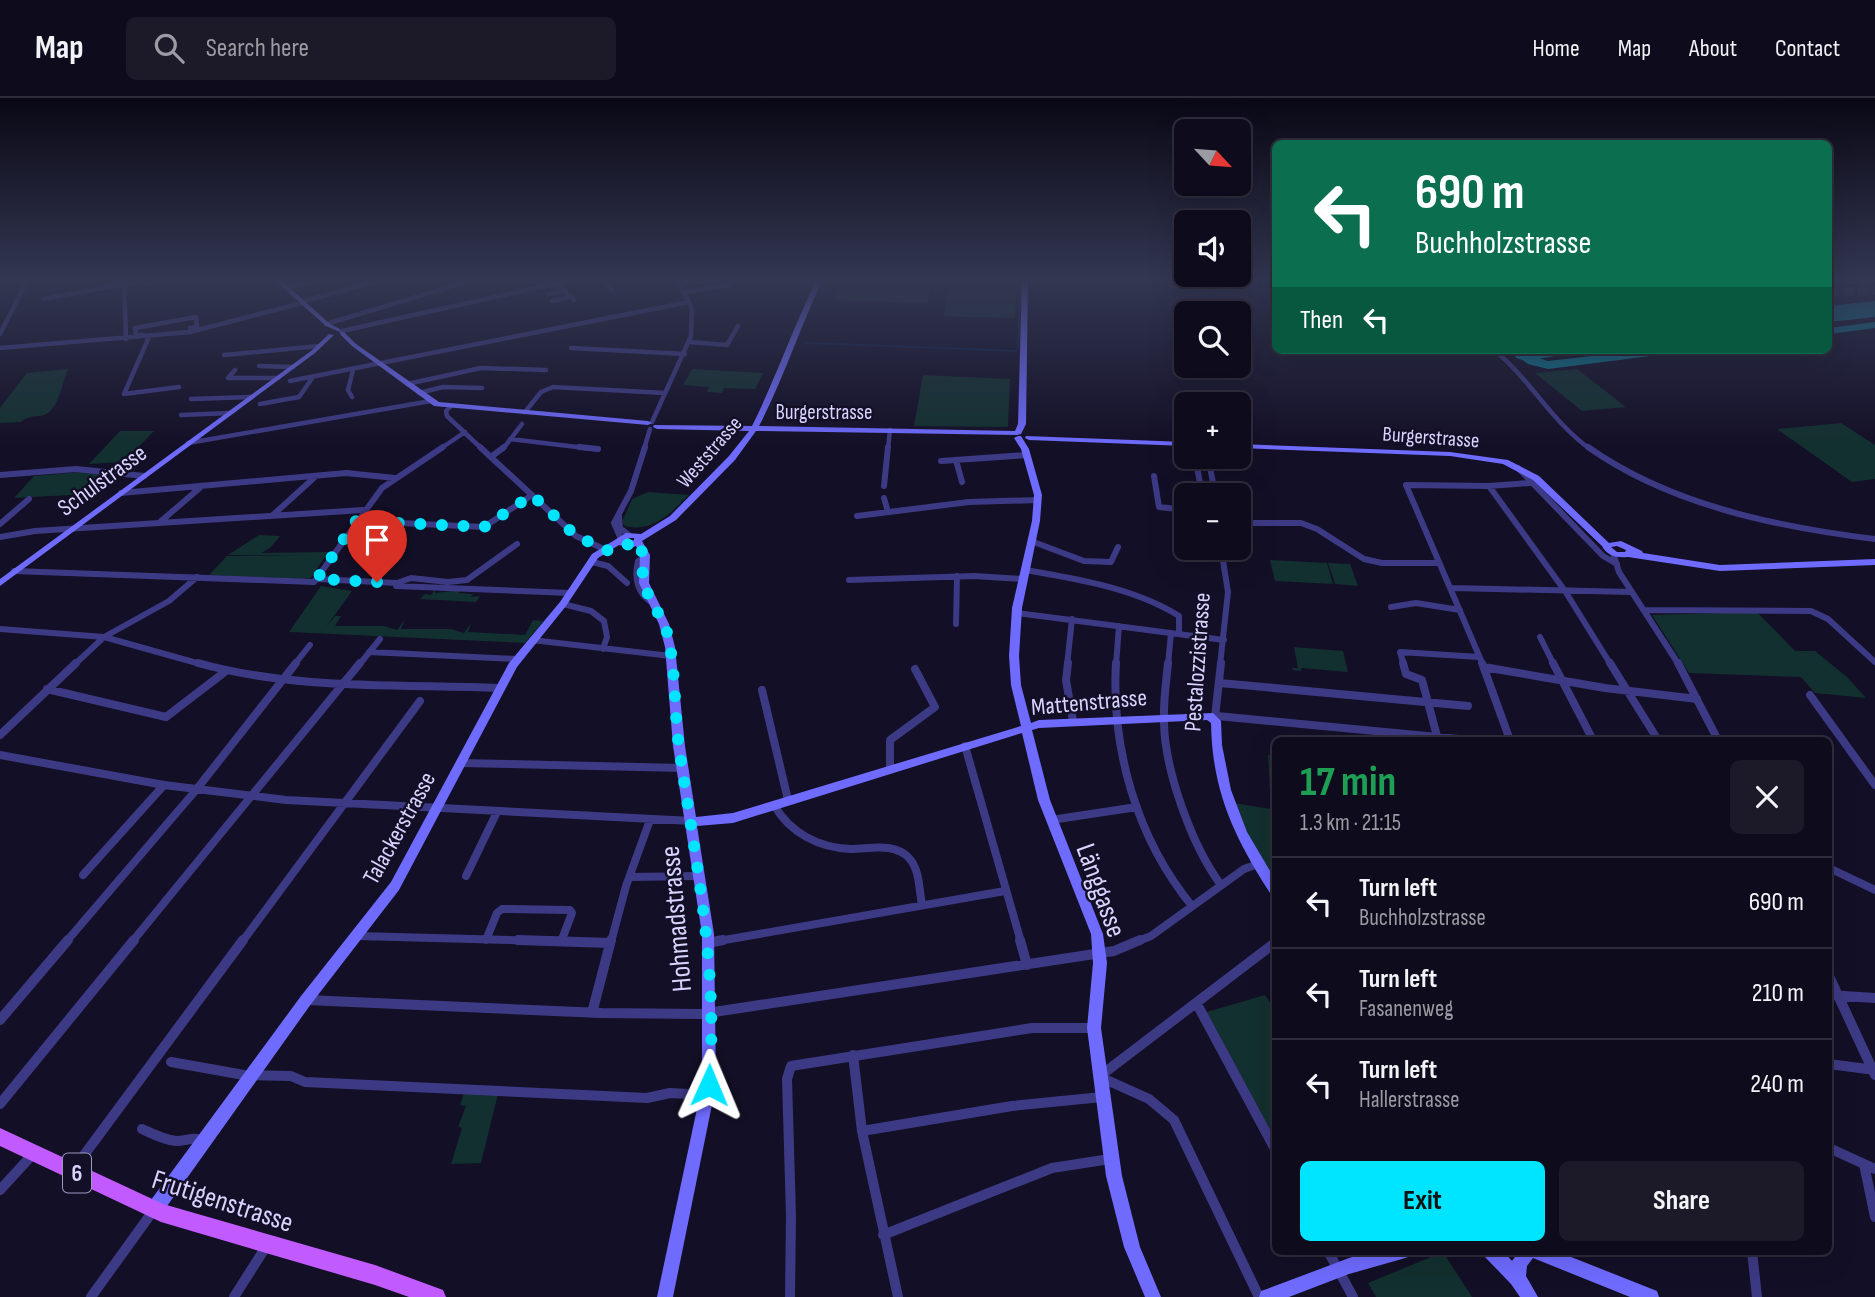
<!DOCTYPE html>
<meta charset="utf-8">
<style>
body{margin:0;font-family:"Sofia Sans Condensed",sans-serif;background:#1c1929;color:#f1f3f6;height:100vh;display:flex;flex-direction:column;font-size:26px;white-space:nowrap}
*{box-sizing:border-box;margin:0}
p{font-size:23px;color:#9b9ba3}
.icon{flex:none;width:38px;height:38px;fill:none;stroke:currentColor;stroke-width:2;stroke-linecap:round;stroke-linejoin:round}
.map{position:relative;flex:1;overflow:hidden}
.sheet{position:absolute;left:1272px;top:639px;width:560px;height:518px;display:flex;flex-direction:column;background:#0e0b1c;border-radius:10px;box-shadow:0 7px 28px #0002,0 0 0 2px #2e2b3b}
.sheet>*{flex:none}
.banner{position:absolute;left:1272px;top:42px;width:560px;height:214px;border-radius:10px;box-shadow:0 7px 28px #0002,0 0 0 2px #2e2b3b;background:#0b6e4f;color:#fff;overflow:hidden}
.needle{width:46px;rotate:116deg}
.tools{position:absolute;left:1174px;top:21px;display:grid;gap:14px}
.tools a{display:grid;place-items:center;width:77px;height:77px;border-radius:10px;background:#0e0b1c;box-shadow:0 7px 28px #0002,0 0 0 2px #2e2b3b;font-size:35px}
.pin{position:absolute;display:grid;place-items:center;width:60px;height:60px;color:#fff;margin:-72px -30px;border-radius:50% 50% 50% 0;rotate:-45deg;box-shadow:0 0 7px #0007}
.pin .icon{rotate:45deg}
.me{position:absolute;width:77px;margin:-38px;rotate:1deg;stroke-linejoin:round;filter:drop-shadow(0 0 5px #0008)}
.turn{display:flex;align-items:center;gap:24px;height:147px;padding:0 28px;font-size:32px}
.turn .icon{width:91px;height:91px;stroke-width:2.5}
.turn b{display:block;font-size:49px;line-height:60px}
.then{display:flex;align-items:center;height:66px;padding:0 28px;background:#0003;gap:14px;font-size:26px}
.round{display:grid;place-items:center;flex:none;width:74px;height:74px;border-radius:10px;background:#1c1929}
.summary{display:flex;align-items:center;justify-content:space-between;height:119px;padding:0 28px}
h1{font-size:42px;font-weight:700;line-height:52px;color:#1e9e55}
.action{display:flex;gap:14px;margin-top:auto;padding:14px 28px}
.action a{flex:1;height:80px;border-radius:10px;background:#00e5ff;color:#111;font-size:28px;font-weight:700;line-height:80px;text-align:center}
.action a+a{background:#1c1929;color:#f1f3f6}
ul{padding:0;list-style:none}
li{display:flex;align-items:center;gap:21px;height:91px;padding:0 28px;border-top:2px solid #2e2b3b}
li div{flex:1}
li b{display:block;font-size:26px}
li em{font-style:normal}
header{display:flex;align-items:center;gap:42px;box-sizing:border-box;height:98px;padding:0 35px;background:#0e0b1c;border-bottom:2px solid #2e2b3b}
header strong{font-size:33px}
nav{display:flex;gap:38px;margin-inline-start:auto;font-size:24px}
.search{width:490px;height:63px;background:#1c1929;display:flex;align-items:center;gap:18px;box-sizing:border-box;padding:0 24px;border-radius:10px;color:#9b9ba3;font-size:26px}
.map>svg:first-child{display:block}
</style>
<header>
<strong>Map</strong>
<div class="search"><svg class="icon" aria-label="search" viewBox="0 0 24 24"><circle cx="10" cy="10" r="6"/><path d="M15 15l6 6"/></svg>Search here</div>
<nav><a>Home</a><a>Map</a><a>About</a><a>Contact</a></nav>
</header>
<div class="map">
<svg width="1875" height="1199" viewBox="0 0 1875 1199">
<rect width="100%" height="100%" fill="#130f26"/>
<path fill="#12302f" d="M841 181H932L927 205 834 202Z
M950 181H1017L1015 220 944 218Z
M68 271C63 282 59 308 48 315 39 321 30 315 21 324L0 325V310L27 275Z
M692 271 763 275 755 291 724 290 722 295 707 294 709 289 683 287Z
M1577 271 1626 309 1582 313 1535 275Z
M923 277 1010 281 1008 329 914 328Z
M1841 325 1875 347V381L1852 384 1777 331Z
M120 333H154L124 364 89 366Z
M81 374 113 378 89 396 14 400 34 378Z
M648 394 689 397C671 415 653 435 625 428L622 424 632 401Z
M259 437 280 438 270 450 261 455 328 454 311 480 303 481 209 477 227 458 303 457H228Z
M1270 462 1327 465 1333 486 1275 483Z
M1328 465 1350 466 1358 488 1335 486Z
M321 488 352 493 326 529 335 518H341L335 528H384L397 532 405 521 401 531H451L464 535 471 525 468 534 525 537 533 522 543 523 525 545 289 534Z
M435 491V495L460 492 459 495 472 496 475 493 471 499 480 498 476 504 420 501 425 496 431 497Z
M1757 514 1795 553H1815L1847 579 1866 600 1815 595 1801 579 1689 575 1652 517Z
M1294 549 1343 553 1348 574 1301 570V573L1293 572 1292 570H1298Z
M1268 657 1276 658V794L1227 704 1271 711Z
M1265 897 1276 914V1043L1207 914Z
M464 995 498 996 481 1065 451 1066 462 1030 458 1029 466 1008 460 1007Z
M1443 1154 1472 1199H1376L1368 1185Z"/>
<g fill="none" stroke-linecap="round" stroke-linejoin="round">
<path stroke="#0c2248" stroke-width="2" d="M362 219 366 223
M805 245 833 246
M838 246 1016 253
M1018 250 1021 181"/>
<path fill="#0a7a92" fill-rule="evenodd" d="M1875 224V230L1829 236V230Z
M1530 252 1529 257 1548 263 1645 252H1680L1674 255 1548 271 1528 266 1513 255 1517 252Z"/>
<path fill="#0a7a92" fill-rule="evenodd" d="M1875 203V219L1829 224V208Z
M1513 252H1559L1555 258 1526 263 1516 260Z"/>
<path stroke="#312d47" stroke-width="10" stroke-dasharray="10 4.5" stroke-linecap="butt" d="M1829 194 1875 192"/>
<path stroke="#3d3a85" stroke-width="4.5" d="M602 181 612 192
M124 182 126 241
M146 185 174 181
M556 185 574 202
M679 186 713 181
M1829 186 1875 181
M287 190 322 181
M684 194 730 187
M549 196 562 193
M44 201 150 181
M552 203 571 199
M301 204 385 181
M326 226 476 181
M342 233 576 181
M0 236 28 181
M143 237H136L135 230 196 219 197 229 190 230
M149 239 124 296 179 289
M689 244 727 247 738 228
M0 250 190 234 302 205
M571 250 685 256
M1494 252C1530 281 1552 324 1590 351
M224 257 319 248
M259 268 293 269
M235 272 228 280H278
M290 283 689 204
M407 286 481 270 546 272
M419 295 443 289 482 290
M352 299 348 292 353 272
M191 301 251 299
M260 306 299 299 313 279
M451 308 446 313 447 318 482 351
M525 314 541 294 553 289 665 295
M181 317 230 315
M652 324 691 238 692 211 677 181
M510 341 594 351
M188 345 431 303
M440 351 465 334
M503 351 522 326
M644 351 650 331
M888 351 890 332"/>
<path stroke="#3d3a85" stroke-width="6" d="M480 349 576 438 608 453
M579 349 598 351
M1588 349C1670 407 1777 429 1875 441
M491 359 504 349
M1195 359 1201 390 1207 397
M1208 359 1214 390 1211 397
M956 362 962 384
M941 363 1027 357
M1518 370 1603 458 1617 466
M0 377 76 371 144 378
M1154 378 1159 409 1186 412
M884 388 888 349
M1489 388 1565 493 1611 567
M121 395 346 375 395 380
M884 400 888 414
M273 417 316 378
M619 418 620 430 629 437
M857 418 969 404 1038 402
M356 423 484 429 532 397
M160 424 202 388
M1239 425H1301L1317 431 1364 461 1382 465H1439
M0 426 29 401
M0 439 35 433 363 412
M621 441 614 425 631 393 645 349
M1031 443 1084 463 1111 464 1118 449
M1613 455 1619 474 1679 567
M645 460 638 463C634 480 637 496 653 505
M592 464 608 468 627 485
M1025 472C1077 481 1134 490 1179 518V536
M14 473 314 484 382 390 443 349
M317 481 397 485 411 480 448 484 467 482 517 446
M849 482 974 478 1023 481
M396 488 570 495
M1451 490 1632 494
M563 506 591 513 604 523 607 539 603 551
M1391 509 1416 505 1460 512
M1644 512 1811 513 1828 521 1875 564
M1017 515 1224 542
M956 526 957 478
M0 531 104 539 204 567
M1540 539 1554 567
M532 542 671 558
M369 554 517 561
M74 567 104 539 169 503 197 479
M294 567 310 547
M359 567 380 541
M1067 567 1072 521
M1116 567 1119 528
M1168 567 1171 535
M1220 567 1228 494 1221 450
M1404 567 1400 554 1479 559
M1483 567 1406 387 1489 388 1531 385"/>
<path stroke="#3d3a85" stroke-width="8" d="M198 565C294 592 399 586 499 590
M1068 565 1066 582 1073 623
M1116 565C1111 651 1137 741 1192 808
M1168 565C1166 585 1163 605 1164 625 1165 673 1192 748 1221 787
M1403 565 1406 576 1422 582 1438 642
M1482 565 1510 642
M1553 565 1593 642
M1610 565 1658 642
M1678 565 1718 642
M1484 569 1605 590 1697 601
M1220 585 1468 608
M47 591 166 619 226 573
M762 592 788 702
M1810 597 1875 687
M1217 618 1469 642
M1215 619 1221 565
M0 637 76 565
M965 648 1021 844
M0 657 164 687 286 702 692 723
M460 665 683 670
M890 671V642L935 609 915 571
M774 707C790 735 819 750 851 751 870 751 894 744 909 760 920 772 919 792 922 807
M1051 722 1137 709
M1829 770 1875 792
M83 777 164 687
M466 778 497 714
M630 779 700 778
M358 838 581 844
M486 842 497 815 502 811 570 812 572 815 561 844
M66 844 196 692 296 565
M132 844 360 565
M242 844 420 603
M611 844 626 788 650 722
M713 844 1005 793
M1136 844 1151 838 1244 771 1258 766"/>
<path stroke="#3d3a85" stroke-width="10" d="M518 842 610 845
M1020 842 1027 867
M708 845 723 842
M1829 878 1875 977
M1829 897 1875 900
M307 902 601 915 701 916 1114 853 1140 842
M1197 906 1276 1053
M592 915 611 842
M0 922 68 842
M853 957 862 1033 898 1199
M171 964 244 977 291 978 305 984 647 1000 670 995 706 997
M1829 966 1875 972
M1100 978 1276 844
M1100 979 1149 1001 1174 1022 1259 1199
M0 1006 134 842
M142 1031C153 1036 164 1042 176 1043 187 1043 193 1038 204 1043
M862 1033 1012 1008 1102 999
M1829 1050 1875 1071
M1864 1066 1875 1119
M73 1072 243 842
M0 1092 33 1056
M883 1137 1052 1070 1110 1061
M1328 1153 1353 1199
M1752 1153 1757 1199
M91 1199 153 1113
M234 1199 267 1147
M790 1199 791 1118 787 981 791 968 1032 930H1094"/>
<path fill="#6f6bff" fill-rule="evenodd" d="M273 181H280L330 226 340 231V233L344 234 356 246 439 304 648 323 652 325 648 327 434 308 352 248 340 236V234L326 228Z
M817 181H823C800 229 784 280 759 328L1015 333 1018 326 1022 181H1028L1026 326 1021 336 1017 337 756 333 735 362 676 422 642 443 650 457 649 485 669 526 675 549 685 648 696 719 733 715 1021 628 1011 587 1009 558 1012 510 1032 423 1034 397 1021 351 1014 340 1018 338H1021L1029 351 1042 397 1040 423 1022 510 1019 558 1021 587 1031 625 1039 622 1213 615 1221 623 1222 647 1231 692 1247 734 1276 783V799L1272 798C1235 741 1212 694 1211 625L1207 622 1039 630 1032 632 1050 702 1103 836 1107 865 1101 930 1122 1078 1140 1149 1161 1199H1145L1124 1149 1106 1078 1087 930 1093 865 1091 836 1038 702 1022 635 733 725 697 728 714 836 716 987 673 1199H657L702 987V836L673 648 665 549 659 526 639 485 640 457 636 448 631 450 619 447 598 460 566 508 517 569 399 792 311 906 160 1118 154 1120 148 1118 146 1112 148 1106 301 898 391 784 509 565 560 504 592 456 626 435 641 436 670 418 729 358 749 333 657 331 653 329 654 327 752 328C776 280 793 229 817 181ZM630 440H634V442L627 444 626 442Z
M329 236 334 237 315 255 0 488V481L311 253Z
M1026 338 1186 344V348L1029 342 1025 340Z
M1239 346 1450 354 1508 362 1539 378 1609 445 1621 443 1642 453 1643 455 1720 467 1875 461V467L1720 473 1628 459C1617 460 1607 458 1602 448L1533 382 1503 366 1450 358 1239 350ZM1617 448 1626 452 1625 454H1617L1611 449Z
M1372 1153H1410L1408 1159 1402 1161 1349 1176 1289 1199H1259L1261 1193 1267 1191 1349 1160Z
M1483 1153H1503L1512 1163 1519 1153H1556L1657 1193 1659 1199H1630L1533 1160 1527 1168 1526 1178 1538 1199H1520L1511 1186 1485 1159Z"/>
<path fill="#c25bff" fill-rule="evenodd" d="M0 1030 163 1106 375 1167 443 1192 446 1199H409L375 1187 161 1124 0 1048Z"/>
</g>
<linearGradient id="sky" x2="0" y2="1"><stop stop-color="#0a0815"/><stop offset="0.52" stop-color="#333752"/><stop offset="1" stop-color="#333752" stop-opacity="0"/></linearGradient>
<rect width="1875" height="349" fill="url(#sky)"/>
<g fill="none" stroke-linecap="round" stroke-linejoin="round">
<path stroke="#00e5ff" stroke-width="12" stroke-dasharray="0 21.6" d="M377 484 317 481 356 423 484 429 532 397 576 438 609 453 638 443C647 462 640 467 644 484 648 503 663 518 668 538 676 574 674 612 679 649 695 761 719 873 709 987"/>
</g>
<g text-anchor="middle" stroke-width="5" stroke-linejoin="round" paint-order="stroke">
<g font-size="21" fill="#d9d4ff" stroke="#130f26">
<text x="824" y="321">Burgerstrasse</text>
<text transform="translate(1431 339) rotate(4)" y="7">Burgerstrasse</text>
<text transform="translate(709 354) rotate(-49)" y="7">Weststrasse</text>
</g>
<rect fill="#130f26" stroke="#9e99be" stroke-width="2" x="63" y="1055.5" width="28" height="39" rx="5"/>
<g font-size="23" font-weight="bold" fill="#d9d4ff">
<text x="77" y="1083">6</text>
</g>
<g font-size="24" fill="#d9d4ff" stroke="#130f26">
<text transform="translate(102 382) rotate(-36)" y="8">Schulstrasse</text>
<text transform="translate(1197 564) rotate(-86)" y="8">Pestalozzistrasse</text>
<text transform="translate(1089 604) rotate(-5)" y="8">Mattenstrasse</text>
<text transform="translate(399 730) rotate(-61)" y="8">Talackerstrasse</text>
</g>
<g font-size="28" fill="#d9d4ff" stroke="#130f26">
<text transform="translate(1102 792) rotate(70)" y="10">Länggasse</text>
<text transform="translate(675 821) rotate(-95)" y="10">Hohmadstrasse</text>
<text transform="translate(223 1102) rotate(18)" y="10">Frutigenstrasse</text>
</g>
</g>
</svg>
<div class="tools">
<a><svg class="needle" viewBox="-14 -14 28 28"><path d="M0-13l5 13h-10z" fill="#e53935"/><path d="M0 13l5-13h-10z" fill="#9b9ba3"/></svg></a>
<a><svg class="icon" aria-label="sound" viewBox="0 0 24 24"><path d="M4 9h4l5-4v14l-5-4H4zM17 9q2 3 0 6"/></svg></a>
<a><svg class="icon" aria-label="search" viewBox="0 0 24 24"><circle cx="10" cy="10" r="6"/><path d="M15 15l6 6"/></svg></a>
<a>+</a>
<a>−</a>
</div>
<div class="pin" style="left:377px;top:484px;background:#d93025"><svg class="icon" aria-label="arrive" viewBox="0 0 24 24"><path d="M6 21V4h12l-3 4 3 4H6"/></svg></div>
<svg class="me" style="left:709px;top:987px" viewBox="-20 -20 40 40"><path d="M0-17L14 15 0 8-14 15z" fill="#00e5ff" stroke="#fff" stroke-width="4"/></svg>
<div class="banner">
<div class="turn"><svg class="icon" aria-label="left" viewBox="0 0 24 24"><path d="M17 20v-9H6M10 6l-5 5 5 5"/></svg><div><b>690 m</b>Buchholzstrasse</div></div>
<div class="then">Then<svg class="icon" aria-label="left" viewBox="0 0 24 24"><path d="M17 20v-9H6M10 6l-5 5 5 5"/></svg></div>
</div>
<section class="sheet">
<div class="summary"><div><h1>17 min</h1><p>1.3 km · 21:15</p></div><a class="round"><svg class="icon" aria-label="close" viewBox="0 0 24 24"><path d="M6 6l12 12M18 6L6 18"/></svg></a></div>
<ul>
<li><svg class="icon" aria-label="left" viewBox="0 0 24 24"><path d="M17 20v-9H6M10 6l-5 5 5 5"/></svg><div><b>Turn left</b><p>Buchholzstrasse</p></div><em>690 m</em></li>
<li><svg class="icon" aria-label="left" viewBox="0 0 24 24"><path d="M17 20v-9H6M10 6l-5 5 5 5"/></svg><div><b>Turn left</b><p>Fasanenweg</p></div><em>210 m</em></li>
<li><svg class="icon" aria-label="left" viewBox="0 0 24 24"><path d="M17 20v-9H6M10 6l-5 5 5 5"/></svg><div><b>Turn left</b><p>Hallerstrasse</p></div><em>240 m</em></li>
</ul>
<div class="action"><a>Exit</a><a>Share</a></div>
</section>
</div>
